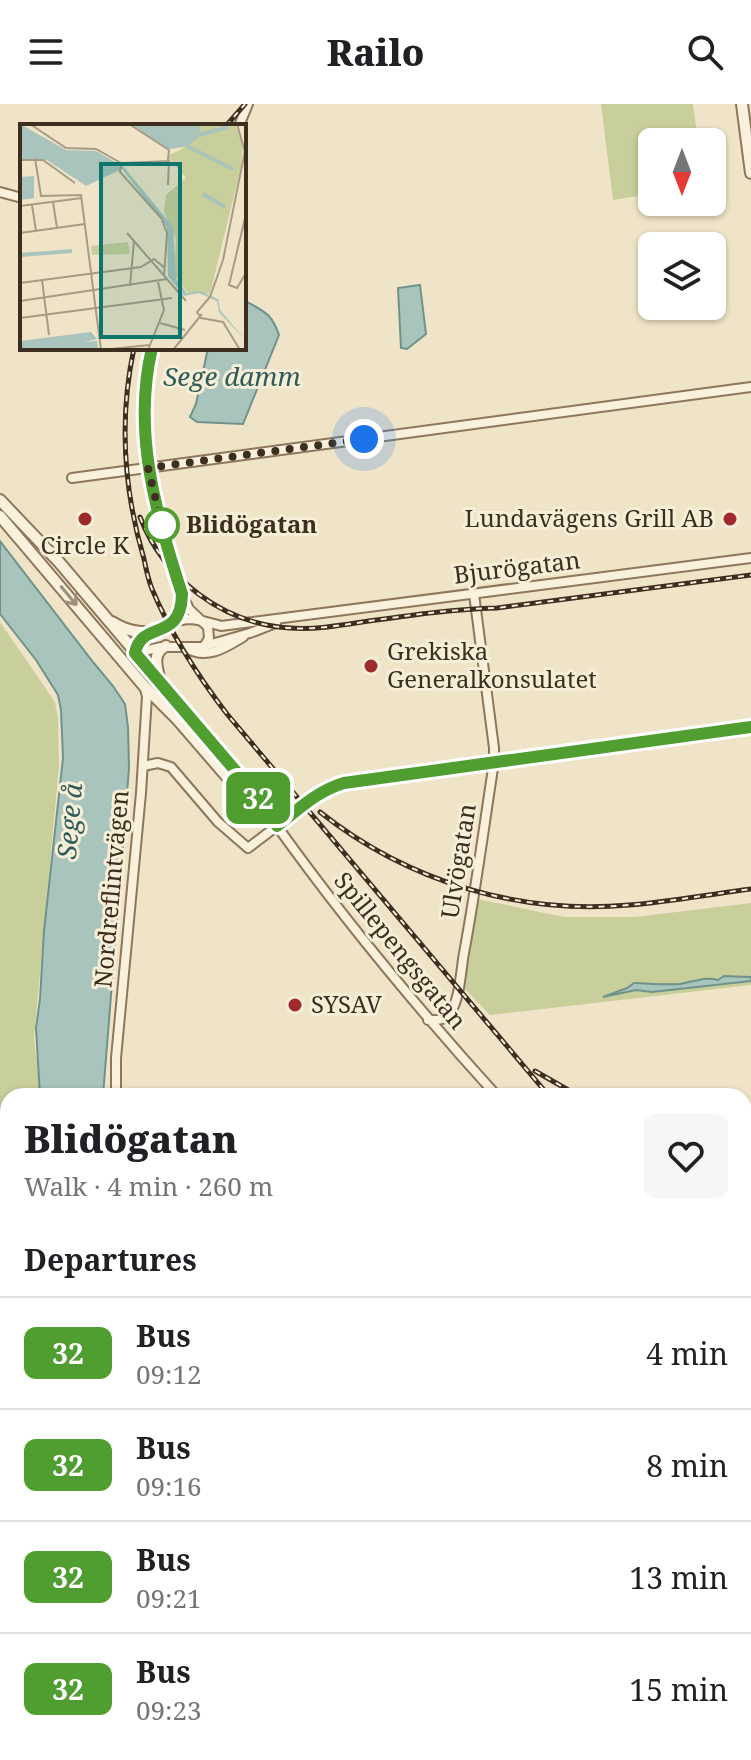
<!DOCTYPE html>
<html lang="en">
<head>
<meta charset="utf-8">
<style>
	:root { --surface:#fff; --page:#f6f6f6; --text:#202124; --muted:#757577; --line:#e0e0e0 }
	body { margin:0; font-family:"Noto Serif",serif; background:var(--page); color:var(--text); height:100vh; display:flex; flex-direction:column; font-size:30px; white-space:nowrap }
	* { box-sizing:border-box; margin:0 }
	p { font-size:26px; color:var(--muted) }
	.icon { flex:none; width:44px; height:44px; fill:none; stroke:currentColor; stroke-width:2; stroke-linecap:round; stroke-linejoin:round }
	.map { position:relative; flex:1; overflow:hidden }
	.panel { position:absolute; left:0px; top:984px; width:752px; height:672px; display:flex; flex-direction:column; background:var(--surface); border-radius:24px 24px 0 0; box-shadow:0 2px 6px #0004 }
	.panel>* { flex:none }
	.badge { padding:0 16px; border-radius:12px; font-size:28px; line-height:52px }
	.needle { width:52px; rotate:180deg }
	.tools { position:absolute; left:638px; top:24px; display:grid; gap:16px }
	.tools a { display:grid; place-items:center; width:88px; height:88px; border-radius:12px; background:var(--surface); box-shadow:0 2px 6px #0004; font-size:40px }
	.you { position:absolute; width:40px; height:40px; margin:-20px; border:6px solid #fff; border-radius:50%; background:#1a73e8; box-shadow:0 0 0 12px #1a73e833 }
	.map>.badge { position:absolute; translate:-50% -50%; box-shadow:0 0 0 4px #fff }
	h2 { padding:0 24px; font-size:30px; line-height:72px }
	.round { display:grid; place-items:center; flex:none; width:84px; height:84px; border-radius:12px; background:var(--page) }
	.head { display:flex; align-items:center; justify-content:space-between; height:136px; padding:0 24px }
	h1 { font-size:38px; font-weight:800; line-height:60px }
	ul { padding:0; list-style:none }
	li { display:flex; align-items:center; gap:24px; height:112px; padding:0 24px; border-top:2px solid var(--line) }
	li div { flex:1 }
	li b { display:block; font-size:30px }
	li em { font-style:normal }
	li .badge { min-width:88px; font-weight:700; text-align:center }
	header { display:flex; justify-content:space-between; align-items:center; height:104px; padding:0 24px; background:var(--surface); font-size:36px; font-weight:800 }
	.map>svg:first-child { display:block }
	.green { fill:#c9cf9b }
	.water { fill:#a9c4bc; stroke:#6f938a; stroke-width:2 }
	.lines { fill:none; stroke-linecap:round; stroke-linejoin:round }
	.minor-casing { stroke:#8d765c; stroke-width:12 }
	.tertiary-casing { stroke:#8d765c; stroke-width:14 }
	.minor { stroke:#faf1dc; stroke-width:8 }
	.tertiary { stroke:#faf1dc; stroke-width:10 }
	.rail-casing { stroke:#3d2e20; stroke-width:5 }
	.rail { stroke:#f7eed8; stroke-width:2; stroke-dasharray:6; stroke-linecap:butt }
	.oneway { stroke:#9c907e }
	.line-casing { stroke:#fff; stroke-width:18 }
	.line { stroke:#509e2f; stroke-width:12 }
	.walk { stroke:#3d2e20; stroke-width:8; stroke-dasharray:0 14.4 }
	.poi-dot { fill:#9e2a2b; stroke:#f7eed8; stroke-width:3 }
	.stop-dot { fill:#fff; stroke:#509e2f; stroke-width:4 }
	.labels { text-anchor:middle; stroke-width:6; stroke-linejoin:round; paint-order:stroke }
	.poi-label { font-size:24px; fill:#3d2e20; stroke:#f7eed8; text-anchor:start }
	.stop-label { font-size:24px; font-weight:bold; fill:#3d2e20; stroke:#f7eed8; text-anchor:start }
	.street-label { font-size:24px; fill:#3d2e20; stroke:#f7eed8 }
	.water-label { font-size:26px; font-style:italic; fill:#2f5d5a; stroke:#f7eed8 }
	.inset-river { fill:none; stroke:#a9c4bc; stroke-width:4 }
	.inset-road { fill:none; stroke:#a89b85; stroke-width:2 }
	.view { fill:#0f766e; fill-opacity:0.15; stroke:#0f766e; stroke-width:4 }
	.inset-edge { fill:none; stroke:#3d2e20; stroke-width:4 }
</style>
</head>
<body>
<header><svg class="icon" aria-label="menu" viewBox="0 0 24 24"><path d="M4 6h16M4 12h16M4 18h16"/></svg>Railo<svg class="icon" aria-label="search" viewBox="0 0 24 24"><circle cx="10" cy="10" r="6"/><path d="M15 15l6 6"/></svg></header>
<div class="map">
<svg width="751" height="1656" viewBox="0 0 751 1656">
	<rect width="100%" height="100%" fill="#f0e4c8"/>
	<g class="green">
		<polygon points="601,0 693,0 698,38 652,38 652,90 613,96"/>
		<polygon points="0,518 55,598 58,615 59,662 34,934 41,992 8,992 8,1436 0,1441"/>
		<polygon points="477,795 564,813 635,813 751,799 751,881 490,911 464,884 466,858"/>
		<polygon points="0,1574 8,1581 8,1648 49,1648 49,1656 0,1656"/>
	</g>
	<g class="water">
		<polygon points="420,181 426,230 407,245 401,244 398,184"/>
		<path d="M244,196C264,208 271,208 279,231L243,320L197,318L190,313L196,300L208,244H244Z"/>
		<polygon points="0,437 93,558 113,582 125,600 128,623 129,664 103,992 40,992 36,924 40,895 44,827 63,654 61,606 58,591 36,556 0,510"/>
		<path d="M724,872L751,873V877L652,888L636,886L603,893L627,884L634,879C650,880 665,881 680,880C693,878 705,872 718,876Z"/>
		<polygon points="751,1499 751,1656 598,1656 580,1648 744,1648 744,1503"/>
	</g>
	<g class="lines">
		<g class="minor-casing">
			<g id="minor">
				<polyline points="239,22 248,0"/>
				<polyline points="0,88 22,94"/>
				<path d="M152,244C132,330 155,409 182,490L189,505L208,523L209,534L205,541"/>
				<polyline points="72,374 751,283"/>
				<path d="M186,544C207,556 225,544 243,533"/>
				<path d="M135,549C138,530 169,517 188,515C199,515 210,519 221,522L751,454"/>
				<polyline points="131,552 135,549 161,543 201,543 250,529 276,519"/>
				<path d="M143,662L158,659L171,663L218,718L248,744L277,722C345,817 419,906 497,992"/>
				<path d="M428,916C437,916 444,917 450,909C460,896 461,865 464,849C476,785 484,722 494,658V644L474,490"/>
				<polyline points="116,992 116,954 141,689 147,592 144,582"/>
				<polyline points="90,1648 92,1656"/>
				<polyline points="509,1648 521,1656"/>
				<polyline points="262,1656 295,1648"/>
				<polyline points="561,1656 562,1648"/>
			</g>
		</g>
		<g class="tertiary-casing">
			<g id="tertiary">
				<polyline points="742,0 751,69"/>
				<polyline points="0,396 59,458 268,705 277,722"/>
				<polyline points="0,412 144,582 177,615 260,711 276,721"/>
				<path d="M112,518C125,526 136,529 152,528"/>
				<path d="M160,577C157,564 151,549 166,542"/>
				<path d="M277,722C299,705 317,687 344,679L751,622"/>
			</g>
		</g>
		<use href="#minor" class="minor"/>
		<use href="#tertiary" class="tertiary"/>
		<g class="rail-casing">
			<g id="rail">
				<polyline points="226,22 245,0"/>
				<path d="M134,244C119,314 124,387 144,455C146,465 148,475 152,485C171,530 197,571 227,610L549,992"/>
				<path d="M140,413C164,475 223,520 290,524C316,526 343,521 369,517C412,511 454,505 497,504L751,471"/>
				<path d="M320,708C407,777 518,811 629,801C670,798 711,790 751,785"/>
				<polyline points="535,967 570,987 586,992"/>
				<polyline points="744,1224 751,1232"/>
			</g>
		</g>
		<use href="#rail" class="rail"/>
	</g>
	<defs><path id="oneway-shaft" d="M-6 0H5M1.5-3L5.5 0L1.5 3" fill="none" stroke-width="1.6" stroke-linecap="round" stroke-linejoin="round" transform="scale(2)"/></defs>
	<use class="oneway" href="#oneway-shaft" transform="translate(69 492) rotate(50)"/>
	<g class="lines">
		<g class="line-casing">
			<path id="line" d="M152,244C132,329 156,409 182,490C181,539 142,515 135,549L268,705L277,722C299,705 317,687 344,679L751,623"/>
		</g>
		<use href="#line" class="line"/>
		<polyline class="walk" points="162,421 148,364 364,335"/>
	</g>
	<g class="poi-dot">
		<circle cx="85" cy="415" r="8"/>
		<circle cx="730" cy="415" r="8"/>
		<circle cx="371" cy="562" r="8"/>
		<circle cx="295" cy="901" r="8"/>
	</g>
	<circle class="stop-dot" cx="162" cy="421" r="16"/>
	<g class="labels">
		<g class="poi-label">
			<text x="714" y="423" text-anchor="end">Lundavägens Grill AB</text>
			<text x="85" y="450" text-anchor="middle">Circle K</text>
			<text x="387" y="556">Grekiska<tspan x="387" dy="28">Generalkonsulatet</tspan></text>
			<text x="311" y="909">SYSAV</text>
		</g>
		<g class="stop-label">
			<text x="186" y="429">Blidögatan</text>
		</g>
		<g class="street-label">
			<text transform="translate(517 464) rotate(-7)" y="8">Bjurögatan</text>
			<text transform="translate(459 757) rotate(-81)" y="8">Ulvögatan</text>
			<text transform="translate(112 785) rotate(-85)" y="8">Nordreflintvägen</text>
			<text transform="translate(400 847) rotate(51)" y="8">Spillepengsgatan</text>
		</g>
		<g class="water-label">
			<text x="232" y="282">Sege damm</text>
			<text transform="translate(70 717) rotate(-85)" y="9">Sege å</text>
		</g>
	</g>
	<g transform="translate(20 20)">
		<rect width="226" height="226" fill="#f0e4c8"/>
		<path d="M112,0H215L223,20L221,43L190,170L168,169L154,151L156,115L144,88L146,71L166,54L147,32L166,23L150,25ZM108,118L110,130L72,131L71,122Z" fill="#c9cf9b"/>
		<path d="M0,0L46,26L76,27L104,43L153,103L156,155L167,169L179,167L198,175L200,186L226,217L199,188L197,177L179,169L164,172L148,152L147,103L102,45L66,62L27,36L0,35ZM111,0H179L180,12L167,22L148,25ZM14,52V74L0,76V53ZM71,208L77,215L64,218L77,217L78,224L0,226V217Z" fill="#a9c4bc"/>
		<path class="inset-river" d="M180,11L208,3M167,22L213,45M183,70L205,83M0,131L52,127"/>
		<path class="inset-road" d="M10,0L46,24L76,25L101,39M109,0L149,26L148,36M217,0L225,28M15,34L21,72L61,71L81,226L130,221M0,36H23L55,59M33,78L37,104M12,81L16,107M0,82L62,74M226,90L209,161L217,164L226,149M142,95L100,48L101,39L149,37L148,61M142,96L147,109L144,152M0,109L65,100M107,109L166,177M22,156L29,211M0,159L121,143L134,135L145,144M110,162L114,117M0,177L147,155M0,194L152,174M140,199L165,206M128,226L144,186L138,158M153,226L182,190M220,226L203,198L181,194L177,188L190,173L203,136L226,22"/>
		<path class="view" d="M81,40H160V213H81Z"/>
		<rect width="226" height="226" class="inset-edge"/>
	</g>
</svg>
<div class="tools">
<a><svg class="needle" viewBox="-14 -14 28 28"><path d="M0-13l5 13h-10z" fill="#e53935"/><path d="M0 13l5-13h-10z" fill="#757577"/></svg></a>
<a><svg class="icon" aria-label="layers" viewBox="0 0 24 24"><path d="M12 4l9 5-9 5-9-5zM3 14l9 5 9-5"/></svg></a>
</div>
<div class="you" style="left:364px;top:335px"></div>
<b class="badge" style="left:258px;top:694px;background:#509e2f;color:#fff">32</b>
<section class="panel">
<div class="head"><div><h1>Blidögatan</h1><p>Walk · 4 min · 260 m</p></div><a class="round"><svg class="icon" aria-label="heart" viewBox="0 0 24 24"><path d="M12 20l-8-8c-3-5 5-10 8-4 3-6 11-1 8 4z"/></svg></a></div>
<h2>Departures</h2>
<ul>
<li><span class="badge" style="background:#509e2f;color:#fff">32</span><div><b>Bus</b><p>09:12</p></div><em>4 min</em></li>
<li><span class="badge" style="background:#509e2f;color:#fff">32</span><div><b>Bus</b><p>09:16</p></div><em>8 min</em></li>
<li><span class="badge" style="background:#509e2f;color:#fff">32</span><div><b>Bus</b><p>09:21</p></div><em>13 min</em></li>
<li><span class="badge" style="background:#509e2f;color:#fff">32</span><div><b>Bus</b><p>09:23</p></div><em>15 min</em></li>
</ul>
</section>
</div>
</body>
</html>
